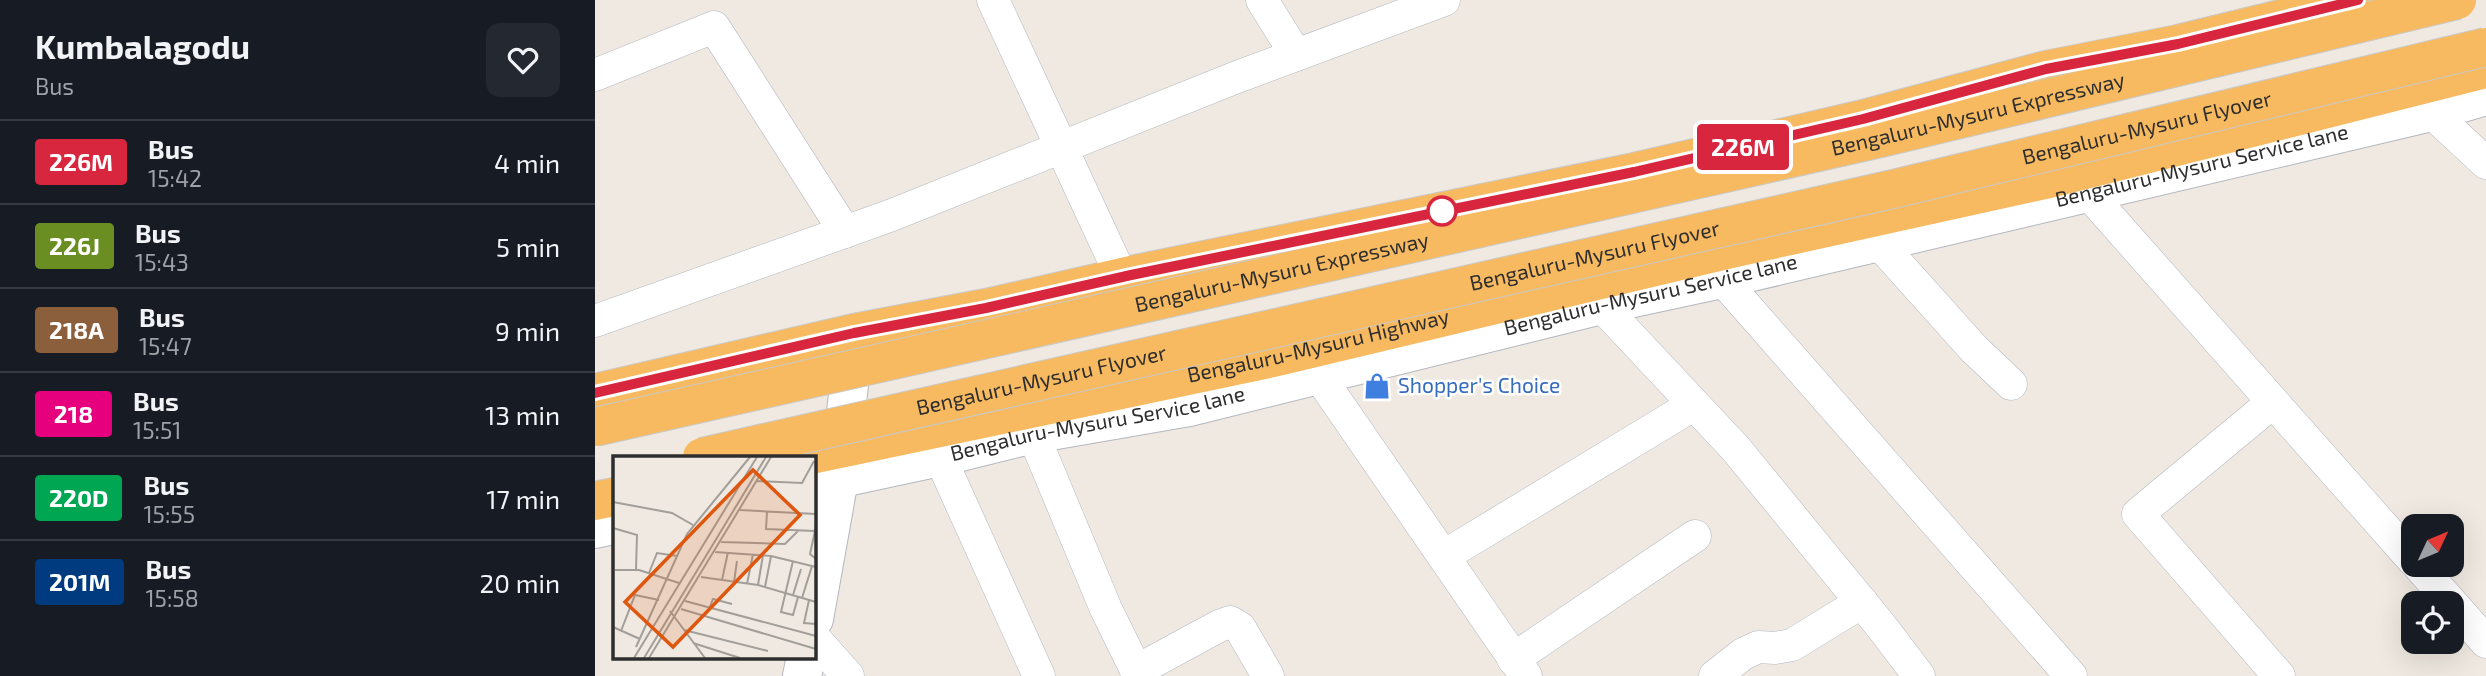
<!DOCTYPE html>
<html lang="en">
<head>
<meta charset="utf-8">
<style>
	:root { --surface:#171b24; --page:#242831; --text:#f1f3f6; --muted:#9ea1a6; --line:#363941 }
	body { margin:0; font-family:"Exo 2",sans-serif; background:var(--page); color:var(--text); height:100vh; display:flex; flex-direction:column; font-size:26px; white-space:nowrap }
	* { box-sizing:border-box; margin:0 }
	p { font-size:23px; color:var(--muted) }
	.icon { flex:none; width:38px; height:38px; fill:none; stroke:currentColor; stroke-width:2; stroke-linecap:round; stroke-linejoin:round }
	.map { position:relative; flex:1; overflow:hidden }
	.sheet { display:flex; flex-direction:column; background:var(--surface); width:595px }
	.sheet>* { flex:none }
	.badge { padding:0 14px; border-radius:5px; font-size:24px; line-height:46px }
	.needle { width:46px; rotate:46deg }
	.buttons { position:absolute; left:1806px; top:514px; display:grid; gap:14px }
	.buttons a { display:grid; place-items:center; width:63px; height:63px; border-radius:14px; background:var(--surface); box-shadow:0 7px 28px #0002; font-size:35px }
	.map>.badge { position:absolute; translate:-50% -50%; box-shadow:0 0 0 4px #fff }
	.round { display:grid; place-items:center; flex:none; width:74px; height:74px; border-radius:14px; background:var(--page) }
	.head { display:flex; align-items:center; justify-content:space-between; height:119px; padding:0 35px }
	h1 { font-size:33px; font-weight:700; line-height:52px }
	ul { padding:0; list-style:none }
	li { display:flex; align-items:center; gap:21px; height:84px; padding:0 35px; border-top:2px solid var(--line) }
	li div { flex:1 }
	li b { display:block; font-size:26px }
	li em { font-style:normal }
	li .badge { min-width:77px; font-weight:700; text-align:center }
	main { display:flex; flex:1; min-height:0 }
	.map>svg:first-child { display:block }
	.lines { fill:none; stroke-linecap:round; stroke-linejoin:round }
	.minor-casing { stroke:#b4b7c1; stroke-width:33 }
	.tertiary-casing { stroke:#b4b7c1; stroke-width:40 }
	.secondary-casing { stroke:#b4b7c1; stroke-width:40 }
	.trunk-casing { stroke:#c9c9c9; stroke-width:40 }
	.minor { stroke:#fff; stroke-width:32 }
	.tertiary { stroke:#fff; stroke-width:38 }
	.secondary { stroke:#fff; stroke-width:38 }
	.trunk { stroke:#f8ba60; stroke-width:38 }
	.trunk-bridge-casing { stroke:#c9c9c9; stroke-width:40; stroke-linecap:butt }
	.trunk-bridge { stroke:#f8ba60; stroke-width:38 }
	.line-casing { stroke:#fff; stroke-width:16 }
	.line { stroke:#d7263d; stroke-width:10 }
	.stop-dot { fill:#fff; stroke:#d7263d; stroke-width:3.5 }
	.labels { text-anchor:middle; stroke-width:5; stroke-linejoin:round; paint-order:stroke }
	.street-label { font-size:21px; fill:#2e2e2e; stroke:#fff }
	.shop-label { font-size:21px; fill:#366cbe; stroke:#fff; text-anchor:start }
	.inset-road { fill:none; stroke:#a29e99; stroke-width:2 }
	.view { fill:#df570e; fill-opacity:0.15; stroke:#df570e; stroke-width:3.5 }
	.inset-edge { fill:none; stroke:#2e2e2e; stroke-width:3.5 }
</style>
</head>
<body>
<main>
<section class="sheet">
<div class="head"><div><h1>Kumbalagodu</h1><p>Bus</p></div><a class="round"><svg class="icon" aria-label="heart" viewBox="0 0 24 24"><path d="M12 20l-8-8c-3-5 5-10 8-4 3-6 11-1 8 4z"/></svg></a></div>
<ul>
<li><span class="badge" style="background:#d7263d;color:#fff">226M</span><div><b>Bus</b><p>15:42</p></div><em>4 min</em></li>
<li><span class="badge" style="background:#6b8e23;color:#fff">226J</span><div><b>Bus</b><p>15:43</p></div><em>5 min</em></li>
<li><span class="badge" style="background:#8b5e3c;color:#fff">218A</span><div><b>Bus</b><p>15:47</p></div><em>9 min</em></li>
<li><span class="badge" style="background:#e6007e;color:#fff">218</span><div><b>Bus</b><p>15:51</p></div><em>13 min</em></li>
<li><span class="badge" style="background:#00a651;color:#fff">220D</span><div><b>Bus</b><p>15:55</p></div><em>17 min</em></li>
<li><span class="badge" style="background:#003b80;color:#fff">201M</span><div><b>Bus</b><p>15:58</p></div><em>20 min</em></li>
</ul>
</section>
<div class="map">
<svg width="1891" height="676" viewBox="0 0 1891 676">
	<rect width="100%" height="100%" fill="#efe9e1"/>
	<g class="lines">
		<g class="minor-casing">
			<g id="minor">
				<polyline points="398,0 520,263"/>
				<polyline points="667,0 701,55"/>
				<polyline points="0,75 119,27 250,232"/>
				<polyline points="1836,112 1891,163"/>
				<polyline points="1493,193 1818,560"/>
				<polyline points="1283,242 1379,349 1416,384"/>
				<polyline points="1127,279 1476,676"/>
				<polyline points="1006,305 1141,449 1286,626 1324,676"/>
				<polyline points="0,321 297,215 642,77 849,0"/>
				<polyline points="724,376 931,676"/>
				<polyline points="1678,402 1543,514 1684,676"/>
				<polyline points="438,434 511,609 544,676"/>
				<polyline points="345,457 444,676"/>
				<polyline points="849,556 1098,405"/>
				<polyline points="1823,565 1891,642"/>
				<polyline points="219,638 253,676"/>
				<polyline points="918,659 1100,536"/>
				<polyline points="541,671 624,626 635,622 645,628 673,676"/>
				<polyline points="1120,676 1148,654 1163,647 1180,648 1197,645 1267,602"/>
			</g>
		</g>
		<g class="tertiary-casing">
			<g id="tertiary">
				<path id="s1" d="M219,484L345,457L438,434L594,407L1006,305L1127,279L1836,112L1891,96"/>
				<polyline points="0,529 19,525"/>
			</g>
		</g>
		<g class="secondary-casing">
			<g id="secondary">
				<polyline points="219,619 244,479 259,337"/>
				<polyline points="207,676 211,657"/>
			</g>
		</g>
		<g class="trunk-casing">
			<g id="trunk">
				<polyline points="0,393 259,333 391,308 536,275 1039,172 1268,119 1451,70 1583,44 1763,0"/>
				<path id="s2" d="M207,457L678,358L1136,249L1450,180L1891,69"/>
				<polyline points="0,501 19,497"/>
			</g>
		</g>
		<use href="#minor" class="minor"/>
		<use href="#tertiary" class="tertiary"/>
		<use href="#secondary" class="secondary"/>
		<use href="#trunk" class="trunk"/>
		<g class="trunk-bridge-casing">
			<g id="trunk-bridge">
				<path id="s3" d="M0,427L1286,138L1862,0"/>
				<path id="s4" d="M107,457L1298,189L1891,47"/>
			</g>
		</g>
		<use href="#trunk-bridge" class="trunk-bridge"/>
	</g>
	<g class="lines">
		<g class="line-casing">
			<polyline id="line" points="0,393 259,333 391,308 536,275 1039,172 1268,119 1451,69 1583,44 1763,0"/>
		</g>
		<use href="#line" class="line"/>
	</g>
	<defs>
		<g id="shop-bare" transform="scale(2.1)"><path d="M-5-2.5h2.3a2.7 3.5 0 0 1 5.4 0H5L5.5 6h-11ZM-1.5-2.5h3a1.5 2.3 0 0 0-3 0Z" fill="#3f7fe0" stroke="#fff" stroke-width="2.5" paint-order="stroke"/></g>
	</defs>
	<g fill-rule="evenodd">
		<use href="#shop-bare" x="782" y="386"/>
	</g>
	<circle class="stop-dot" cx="847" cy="211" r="14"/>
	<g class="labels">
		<g class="street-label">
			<text dy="7" stroke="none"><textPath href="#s3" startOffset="1418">Bengaluru-Mysuru Expressway</textPath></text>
			<text dy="7" stroke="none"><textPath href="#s4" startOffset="1482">Bengaluru-Mysuru Flyover</textPath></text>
			<text dy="7" stroke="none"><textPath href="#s1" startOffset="1424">Bengaluru-Mysuru Service lane</textPath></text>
			<text dy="7" stroke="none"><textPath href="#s4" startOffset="915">Bengaluru-Mysuru Flyover</textPath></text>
			<text dy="7" stroke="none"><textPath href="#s3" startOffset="704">Bengaluru-Mysuru Expressway</textPath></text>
			<text dy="7" stroke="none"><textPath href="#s1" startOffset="858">Bengaluru-Mysuru Service lane</textPath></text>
			<text dy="7" stroke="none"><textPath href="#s2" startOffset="528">Bengaluru-Mysuru Highway</textPath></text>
			<text dy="7" stroke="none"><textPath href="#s4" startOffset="348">Bengaluru-Mysuru Flyover</textPath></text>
			<text dy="7" stroke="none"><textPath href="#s1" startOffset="290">Bengaluru-Mysuru Service lane</textPath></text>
		</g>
		<g class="shop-label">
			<text x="803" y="393">Shopper's Choice</text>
		</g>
	</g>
	<g transform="translate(18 456)">
		<rect width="203" height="203" fill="#efe9e1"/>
		<path class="inset-road" d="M144,25L189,27L201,5M0,46L59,57L80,69M127,54L203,58M154,56L153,73L202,75M203,70L197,98L203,103M0,72L24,79L23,113M108,86L172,88L186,74M102,96L158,100L203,111M180,105L168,156L180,159L185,141M2,114H26L66,127M36,117L44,97L64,100M88,121L145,129L203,146M109,124L115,96M121,126L124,105M134,128L140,98M145,129L150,99M152,131L158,100M180,139L188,113M189,142L199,110M196,144L191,167L203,168M72,145L203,180M68,153L203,193M96,153L100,143L119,148M57,155L92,202M0,171L27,183M71,174L155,195M8,175L22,139L46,144M80,187L127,202M23,191L74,78L137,1M21,202L144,1M31,202L153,1M36,202L158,1"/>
		<path class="view" d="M140,14L187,59L60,191L12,146Z"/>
		<rect width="203" height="203" class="inset-edge"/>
	</g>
</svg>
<div class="buttons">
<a><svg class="needle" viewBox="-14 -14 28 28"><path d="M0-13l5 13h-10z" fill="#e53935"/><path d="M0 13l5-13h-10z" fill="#9ea1a6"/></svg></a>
<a><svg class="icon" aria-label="locate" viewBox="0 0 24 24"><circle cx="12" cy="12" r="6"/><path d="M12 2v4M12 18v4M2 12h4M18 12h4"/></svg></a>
</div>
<b class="badge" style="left:1148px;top:147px;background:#d7263d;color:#fff">226M</b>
</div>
</main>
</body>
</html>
